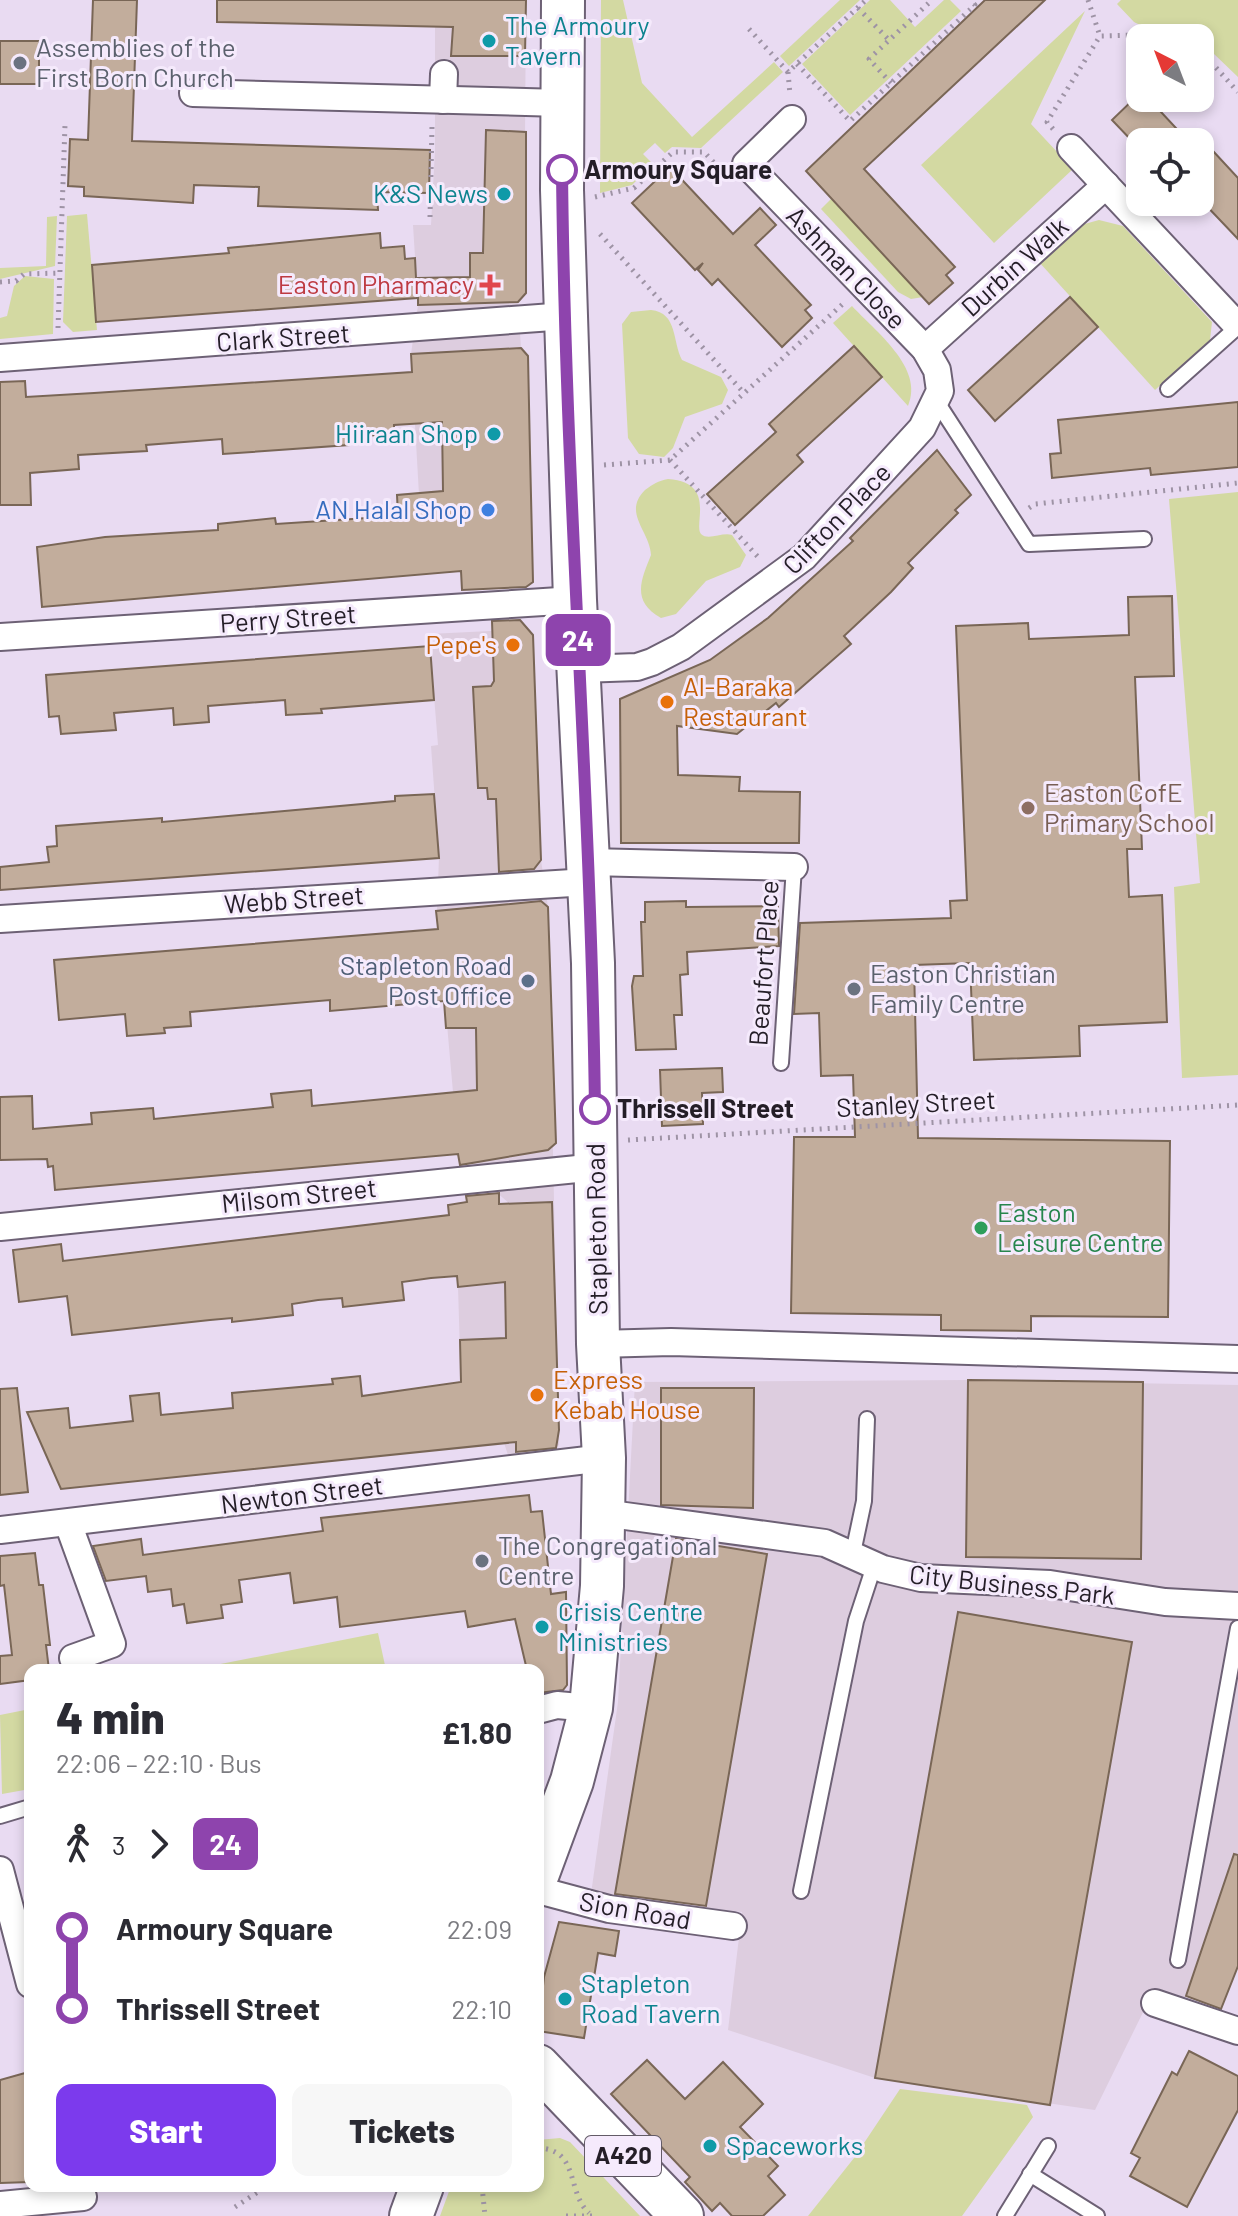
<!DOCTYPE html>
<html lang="en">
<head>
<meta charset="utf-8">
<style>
	:root { --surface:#fff; --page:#f7f7f7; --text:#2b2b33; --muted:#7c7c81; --accent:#7c3aed }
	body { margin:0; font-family:Barlow,sans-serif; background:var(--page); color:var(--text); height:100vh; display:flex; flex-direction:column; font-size:30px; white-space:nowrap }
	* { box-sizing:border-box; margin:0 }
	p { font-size:26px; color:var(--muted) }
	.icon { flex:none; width:44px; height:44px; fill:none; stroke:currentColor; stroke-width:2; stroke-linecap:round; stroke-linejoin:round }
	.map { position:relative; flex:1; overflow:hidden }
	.panel { position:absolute; left:24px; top:1664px; width:520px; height:528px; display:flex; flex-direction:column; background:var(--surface); border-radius:16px; box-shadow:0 4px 12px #0003 }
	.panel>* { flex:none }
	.badge { padding:0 16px; border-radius:12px; font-size:28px; line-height:52px }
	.needle { width:52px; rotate:318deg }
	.tools { position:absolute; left:1126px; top:24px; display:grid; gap:16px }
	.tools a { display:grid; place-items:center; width:88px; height:88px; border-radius:16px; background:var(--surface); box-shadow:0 4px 12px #0003; font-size:40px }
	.map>.badge { position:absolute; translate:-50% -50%; box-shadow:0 0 0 4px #fff }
	.legs { display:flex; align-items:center; gap:12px; height:88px; padding:0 32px; font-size:26px }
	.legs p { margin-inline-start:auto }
	.summary { display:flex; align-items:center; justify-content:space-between; height:136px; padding:0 32px }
	h1 { font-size:44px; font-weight:800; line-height:60px }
	.cta { display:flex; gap:16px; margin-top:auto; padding:16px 32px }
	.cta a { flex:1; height:92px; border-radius:16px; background:var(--accent); color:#fff; font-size:32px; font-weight:800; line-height:92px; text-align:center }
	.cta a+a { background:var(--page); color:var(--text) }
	ul { padding:0 32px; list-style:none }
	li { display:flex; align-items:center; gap:28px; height:80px; font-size:30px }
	li i { display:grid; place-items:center; width:12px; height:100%; margin:0 10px; background:currentColor }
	li i::after { content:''; width:20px; height:20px; margin:-10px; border:6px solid; border-radius:50%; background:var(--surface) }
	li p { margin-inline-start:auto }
	li:first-child i { background:linear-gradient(#0000 50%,currentColor 0) }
	li:last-child i { background:linear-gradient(currentColor 50%,#0000 0) }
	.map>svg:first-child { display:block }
	.commercial { fill:#ddcddf }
	.green { fill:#d3d9a2 }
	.building { fill:#c2ad9c; stroke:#796656; stroke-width:2 }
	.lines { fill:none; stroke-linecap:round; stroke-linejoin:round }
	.service-casing { stroke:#6d6175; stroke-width:18 }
	.minor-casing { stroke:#6d6175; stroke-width:30 }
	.primary-casing { stroke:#6d6175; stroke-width:46 }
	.path { stroke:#9e93a5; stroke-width:5; stroke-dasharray:2 6; stroke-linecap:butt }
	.service { stroke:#fff; stroke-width:14 }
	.minor { stroke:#fff; stroke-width:26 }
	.primary { stroke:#fff; stroke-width:42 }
	.line-1-casing { stroke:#fff; stroke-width:18 }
	.line-1 { stroke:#8e44ad; stroke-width:12 }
	.culture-dot { fill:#0f9aa8; stroke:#f5eafc; stroke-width:3 }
	.worship-dot { fill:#6b7280; stroke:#f5eafc; stroke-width:3 }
	.stop-1-dot { fill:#fff; stroke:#8e44ad; stroke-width:4 }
	.health-dot { fill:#e0444e; stroke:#f5eafc; stroke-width:3 }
	.shop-dot { fill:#3f7fe0; stroke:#f5eafc; stroke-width:3 }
	.food-dot { fill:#e8710a; stroke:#f5eafc; stroke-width:3 }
	.education-dot { fill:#8d6e63; stroke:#f5eafc; stroke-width:3 }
	.service-dot { fill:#5c6f8a; stroke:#f5eafc; stroke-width:3 }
	.leisure-dot { fill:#2e9e5b; stroke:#f5eafc; stroke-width:3 }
	.labels { text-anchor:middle; stroke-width:6; stroke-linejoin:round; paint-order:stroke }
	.shield { fill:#f5eafc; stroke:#635b67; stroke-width:2 }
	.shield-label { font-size:24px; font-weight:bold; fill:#241e27 }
	.culture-label { font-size:26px; fill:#0d838f; stroke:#f5eafc; text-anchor:start }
	.worship-label { font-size:26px; fill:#5b616d; stroke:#f5eafc; text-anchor:start }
	.stop-label { font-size:26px; font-weight:bold; fill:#241e27; stroke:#f5eafc; text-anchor:start }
	.street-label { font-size:26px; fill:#241e27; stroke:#f5eafc }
	.health-label { font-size:26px; fill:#be3a42; stroke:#f5eafc; text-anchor:end }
	.shop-label { font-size:26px; fill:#366cbe; stroke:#f5eafc; text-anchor:end }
	.food-label { font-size:26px; fill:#c56008; stroke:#f5eafc; text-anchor:start }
	.education-label { font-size:26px; fill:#785e54; stroke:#f5eafc; text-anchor:start }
	.service-label { font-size:26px; fill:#4e5e75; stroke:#f5eafc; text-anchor:end }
	.leisure-label { font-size:26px; fill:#27864d; stroke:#f5eafc; text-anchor:start }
</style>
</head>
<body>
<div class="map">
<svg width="1238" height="2216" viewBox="0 0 1238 2216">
	<rect width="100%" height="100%" fill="#e9dbf2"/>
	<g class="commercial">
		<polygon points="435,0 526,0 525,137 518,302 521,348 528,356 530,493 421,530 411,354 418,305 413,225 431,225 435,150"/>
		<polygon points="528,629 533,635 541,860 548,907 559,1445 552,1451 508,1455 504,1443 461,1385 458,1287 512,1281 510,1204 459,1160 437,911 439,857 431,746 438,745 429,634"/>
		<polygon points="968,1380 1238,1385 1238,1896 1221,1891 1182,2006 1151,1996 1095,2110 875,2078 728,2030 742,1912 591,1894 618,1702 635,1382"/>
	</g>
	<g class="green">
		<polygon points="601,0 623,0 642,83 692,137 774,62 783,72 701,148 672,147 665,153 655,143 643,154 653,164 632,185 600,193"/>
		<polygon points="840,0 860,0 789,66 780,56"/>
		<polygon points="870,0 890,0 915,27 944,0 950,0 961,11 850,115 802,64"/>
		<polygon points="1121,0 1238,0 1238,77 1189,30 1148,29 1134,22 1117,4"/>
		<polygon points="1085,11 1031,124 1073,169 994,243 921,165"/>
		<polygon points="831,199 923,297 911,299 898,292 821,209"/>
		<polygon points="87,214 97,330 73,332 63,322 67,216"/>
		<polygon points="57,216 55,266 0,279 0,268 46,266 47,217"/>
		<polygon points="1099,220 1123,226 1212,322 1210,340 1155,390 1039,262 1081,225"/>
		<polygon points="25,276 54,279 53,334 0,339 0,318 7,316 14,286"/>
		<path d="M852,306C875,331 925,368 908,406L833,323Z"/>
		<path d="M651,310C678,313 672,341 682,360L721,377L728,390L722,404L685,417L673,448L664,457L639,454L628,438L622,324L631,312Z"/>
		<path d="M668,479C717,482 693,525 701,534C708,541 722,532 732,535L746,555L740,567L706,581L676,614L661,618C631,601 641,580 651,555C650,531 622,513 645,490C653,484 658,481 668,479Z"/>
		<polygon points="1238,492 1238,1075 1182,1078 1174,887 1200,883 1169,499"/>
		<polygon points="378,1633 386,1670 190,1670"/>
		<polygon points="30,1709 30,1789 2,1794 0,1715"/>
		<polygon points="900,2089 1027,2105 1033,2117 962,2216 808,2216 854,2158"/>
		<polygon points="560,2138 570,2142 640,2216 440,2216 451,2186 538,2186 538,2140"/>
	</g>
	<g class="building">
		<polygon points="93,0 137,0 132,141 430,150 429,193 377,192 378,210 258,206 259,187 194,185 193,203 84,196 84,187 68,186 70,139 88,140"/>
		<polygon points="217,0 526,0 525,56 451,56 453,27 217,22"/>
		<polygon points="985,0 1045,0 864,169 955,267 946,275 953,283 929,304 806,171"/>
		<rect x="0" y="41" width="39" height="43"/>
		<polygon points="1140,93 1140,98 1148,98 1189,142 1133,142 1112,120"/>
		<polygon points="486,130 526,132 526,293 518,302 418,305 418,278 470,277 470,253 483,253"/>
		<polygon points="1213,151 1238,178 1238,239 1200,199 1200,163"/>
		<polygon points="670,167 733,234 760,208 776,225 755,245 811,305 805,310 812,318 782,347 718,279 712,285 698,270 703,263 695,270 632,203"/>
		<polygon points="380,233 381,248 404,246 405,259 415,258 417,298 96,322 92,265 229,253 228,248"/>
		<polygon points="1070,297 1098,327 995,421 968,390"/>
		<polygon points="854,346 882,377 797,455 803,462 735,525 707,494 776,432 769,424"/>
		<polygon points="521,348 528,356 530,453 533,582 526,587 462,590 461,571 42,607 37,547 105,537 218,530 218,524 275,518 276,524 398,516 397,495 443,491 442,422 394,425 394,434 348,437 349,445 223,454 222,439 146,445 147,451 78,455 79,469 30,473 31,505 0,505 0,382 25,381 26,397 94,393 412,372 411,354"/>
		<polygon points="1238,402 1238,467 1151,475 1150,468 1052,478 1050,454 1061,453 1058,420"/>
		<polygon points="937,450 971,495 955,510 958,513 908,563 913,568 891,592 844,636 851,644 779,707 776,703 737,734 677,726 678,775 740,777 739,791 800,792 799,843 621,843 620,699 710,660 768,618 853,541 850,538"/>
		<polygon points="1172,596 1174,676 1135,677 1142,849 1127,849 1129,897 1162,895 1167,1022 1079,1026 1080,1056 974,1060 970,963 914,965 918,1138 1170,1141 1168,1317 1031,1316 1031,1331 941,1330 941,1315 791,1313 794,1137 855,1137 853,1075 821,1076 819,1013 794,1014 800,923 951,918 950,901 967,900 956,626 1028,623 1029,639 1129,635 1128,597"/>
		<polygon points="520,620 533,635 541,860 534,869 499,872 496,799 488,799 487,788 478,788 473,687 491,686 494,681 492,621"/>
		<polygon points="430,646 434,700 321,709 322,713 286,715 285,700 208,706 209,722 174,725 173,708 114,713 116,730 61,734 59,716 49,717 46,675"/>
		<polygon points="434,794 439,858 0,890 0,867 49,862 47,847 57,846 56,826 162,818 162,822 395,801 395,796"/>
		<polygon points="541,901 548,907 556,1143 548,1150 460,1165 458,1154 55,1190 53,1166 48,1167 47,1159 0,1160 0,1097 32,1096 33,1129 92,1124 91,1113 153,1108 154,1119 273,1107 271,1094 311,1090 312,1106 477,1090 476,1028 446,1028 444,1001 330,1011 330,1000 190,1012 191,1026 164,1028 165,1033 127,1036 125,1014 59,1020 54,960 438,929 436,911"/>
		<polygon points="686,901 686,907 778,906 779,946 687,952 688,974 680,975 682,1015 674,1015 676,1049 636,1050 632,986 634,976 643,976 641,922 645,922 645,902"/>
		<polygon points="722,1068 723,1092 702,1093 703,1124 662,1126 660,1070"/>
		<polygon points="499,1193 499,1204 552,1202 559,1430 556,1448 516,1452 516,1442 61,1489 27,1412 68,1408 70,1428 133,1421 130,1396 159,1393 161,1415 233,1408 232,1393 333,1384 332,1379 360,1376 362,1396 461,1382 460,1340 506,1338 505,1282 458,1287 457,1276 431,1278 402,1282 404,1300 343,1307 342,1298 318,1300 292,1304 293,1315 232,1322 232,1318 210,1320 72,1335 67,1296 19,1302 13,1250 61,1244 63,1261 449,1215 448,1205 467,1202 466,1196"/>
		<polygon points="968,1380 1143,1382 1141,1559 966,1557"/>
		<polygon points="17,1388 28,1492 0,1495 0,1389"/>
		<polygon points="661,1388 754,1388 753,1508 661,1505"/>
		<polygon points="529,1495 531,1512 542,1511 551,1594 566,1592 567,1685 563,1690 538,1693 538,1670 527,1670 515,1619 468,1627 465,1611 340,1627 337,1597 294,1603 290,1573 239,1580 242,1602 221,1605 223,1618 187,1623 184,1604 173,1606 171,1589 148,1592 146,1576 106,1581 93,1546 141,1539 143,1555 323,1531 321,1518"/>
		<polygon points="676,1539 767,1554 706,1906 615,1894"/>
		<polygon points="35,1553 39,1585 43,1585 50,1645 46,1645 49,1670 30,1670 30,1680 0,1684 0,1656 12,1655 4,1585 0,1586 0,1556"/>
		<polygon points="958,1612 1132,1642 1050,2105 875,2078"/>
		<polygon points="1234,1854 1238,1855 1238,1966 1221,2009 1186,1996"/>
		<polygon points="559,1922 619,1931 615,1956 598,1953 584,2038 538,2031 544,1977"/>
		<polygon points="1189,2051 1238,2076 1238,2110 1187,2207 1130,2176 1140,2158 1131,2153 1172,2072 1177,2075"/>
		<polygon points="647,2060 685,2099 723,2062 763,2104 740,2127 778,2166 768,2176 785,2195 763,2216 732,2216 720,2203 712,2211 685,2182 690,2177 611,2094"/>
		<polygon points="25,2073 30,2090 30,2182 0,2183 0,2080"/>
	</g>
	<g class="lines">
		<g class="service-casing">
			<g id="service">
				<polyline points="1168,389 1233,331 1234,322"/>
				<polyline points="937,402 1029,544 1144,539"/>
				<polyline points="781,1063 794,867"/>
				<polyline points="853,1553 864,1501 867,1419"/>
				<polyline points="0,1816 30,1807"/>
				<polyline points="801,1891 856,1621 874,1566"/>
				<polyline points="1178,1960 1238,1628"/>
				<polyline points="1030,2174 1097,2216"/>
				<polyline points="1005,2216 1048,2146"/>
			</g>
		</g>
		<g class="minor-casing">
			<g id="minor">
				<polyline points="193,93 561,103"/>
				<polyline points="443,100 444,74"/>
				<polyline points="1071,148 1234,322"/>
				<polyline points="925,349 1106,185"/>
				<polyline points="0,358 566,316"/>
				<polyline points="0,637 575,600"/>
				<polyline points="581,669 637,667 652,662 681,647 804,557 922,428 940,391 937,370 925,349 746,164 792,119"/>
				<polyline points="589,862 794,867"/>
				<polyline points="0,919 588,882"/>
				<polyline points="0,1227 597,1167"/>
				<polyline points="598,1344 671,1342 1238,1359"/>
				<polyline points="603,1513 825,1543 883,1569 921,1578 1050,1584 1165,1602 1238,1606"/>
				<polyline points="68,1523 112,1644 73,1658"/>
				<polyline points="0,1530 604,1458"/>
				<polyline points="538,1710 557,1705 591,1708"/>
				<polyline points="0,1870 30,1984"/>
				<polyline points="538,1890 609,1909 733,1926"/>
				<polyline points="1155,2003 1238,2031"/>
				<polyline points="0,2205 83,2197"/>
			</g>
		</g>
		<g class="primary-casing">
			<g id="primary">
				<polyline points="538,1873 572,1781 591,1708 602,1586 604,1458 598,1344 593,963 575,600 562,190 563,0"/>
				<polyline points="538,2066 682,2216"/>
				<polyline points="411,2216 422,2186"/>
			</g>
		</g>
		<g class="path">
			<polyline points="1088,0 1100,36"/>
			<polyline points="858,8 889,40"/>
			<polyline points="749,29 788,72 866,0"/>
			<polyline points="1200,50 1238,92"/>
			<polyline points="797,64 850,121 975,5 970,0"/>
			<polyline points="788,72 790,95"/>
			<polyline points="891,83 869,59 932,0"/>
			<polyline points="1053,129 1047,122 1100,36 1176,34 1188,38"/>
			<polyline points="595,197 634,188 673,152 704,152 719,168"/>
			<polyline points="430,217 432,126"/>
			<polyline points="600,234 744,393"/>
			<polyline points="0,282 16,281 24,274 60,273"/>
			<polyline points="58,328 65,125"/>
			<polyline points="670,460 758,557"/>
			<polyline points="604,465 670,460 845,302"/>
			<polyline points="1029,508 1035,504 1238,483"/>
			<polyline points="628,1140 1238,1105"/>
			<path d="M538,2148C580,2149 566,2192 589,2213"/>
			<polyline points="482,2186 485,2216"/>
			<polyline points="235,2207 267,2186"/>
			<polyline points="566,2216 598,2216"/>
		</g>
		<use href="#service" class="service"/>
		<use href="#minor" class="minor"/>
		<use href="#primary" class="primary"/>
	</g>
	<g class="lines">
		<g class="line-1-casing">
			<path id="line-1" d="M562,170C565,483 591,796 595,1109"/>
		</g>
		<use href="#line-1" class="line-1"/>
	</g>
	<g class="culture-dot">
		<circle cx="489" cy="41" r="8"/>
		<circle cx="504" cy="194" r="8"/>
		<circle cx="494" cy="434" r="8"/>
		<circle cx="542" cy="1627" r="8"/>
		<circle cx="565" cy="1999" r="8"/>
		<circle cx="710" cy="2146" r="8"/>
	</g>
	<g class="worship-dot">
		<circle cx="20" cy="63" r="8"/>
		<circle cx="854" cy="989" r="8"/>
		<circle cx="482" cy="1561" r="8"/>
	</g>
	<g class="stop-1-dot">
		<circle cx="562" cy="170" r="14"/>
		<circle cx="595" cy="1109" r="14"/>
	</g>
	<path class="health-dot" d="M486 273h8v8h8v8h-8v8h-8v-8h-8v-8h8z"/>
	<circle class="shop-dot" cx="488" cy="510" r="8"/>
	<g class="food-dot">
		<circle cx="513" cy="645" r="8"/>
		<circle cx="667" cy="702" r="8"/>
		<circle cx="537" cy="1395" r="8"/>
	</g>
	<circle class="education-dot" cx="1028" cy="808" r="8"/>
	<circle class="service-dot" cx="528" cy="981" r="8"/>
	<circle class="leisure-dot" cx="981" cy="1228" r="8"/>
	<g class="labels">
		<rect class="shield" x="585" y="2136" width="76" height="40" rx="6"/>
		<g class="shield-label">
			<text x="623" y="2164">A420</text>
		</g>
		<g class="culture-label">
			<text x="505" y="35">The Armoury<tspan x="505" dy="30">Tavern</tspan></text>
			<text x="488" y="203" text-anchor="end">K&amp;S News</text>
			<text x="478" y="443" text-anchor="end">Hiiraan Shop</text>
			<text x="558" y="1621">Crisis Centre<tspan x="558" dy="30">Ministries</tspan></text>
			<text x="581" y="1993">Stapleton<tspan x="581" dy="30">Road Tavern</tspan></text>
			<text x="726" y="2155">Spaceworks</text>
		</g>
		<g class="worship-label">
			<text x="36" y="57">Assemblies of the<tspan x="36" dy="30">First Born Church</tspan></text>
			<text x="870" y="983">Easton Christian<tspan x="870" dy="30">Family Centre</tspan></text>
			<text x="498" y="1555">The Congregational<tspan x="498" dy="30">Centre</tspan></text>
		</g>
		<g class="stop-label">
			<text x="584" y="179">Armoury Square</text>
			<text x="617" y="1118">Thrissell Street</text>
		</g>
		<g class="street-label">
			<text transform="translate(1015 267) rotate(-42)" y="9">Durbin Walk</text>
			<text transform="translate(846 268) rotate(46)" y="9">Ashman Close</text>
			<text transform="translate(283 338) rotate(-4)" y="9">Clark Street</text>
			<text transform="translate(837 519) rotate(-46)" y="9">Clifton Place</text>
			<text transform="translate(288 619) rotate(-4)" y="9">Perry Street</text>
			<text transform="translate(294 900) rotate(-4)" y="9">Webb Street</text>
			<text transform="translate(764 963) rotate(-86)" y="9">Beaufort Place</text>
			<text transform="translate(916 1104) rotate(-3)" y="9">Stanley Street</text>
			<text transform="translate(299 1196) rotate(-6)" y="9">Milsom Street</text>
			<text transform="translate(597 1229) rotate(-91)" y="9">Stapleton Road</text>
			<text transform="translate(302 1495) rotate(-7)" y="9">Newton Street</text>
			<text transform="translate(1012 1585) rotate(6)" y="9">City Business Park</text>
			<text transform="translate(635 1911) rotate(10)" y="9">Sion Road</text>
		</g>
		<g class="health-label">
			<text x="474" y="294">Easton Pharmacy</text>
		</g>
		<g class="shop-label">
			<text x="472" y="519">AN Halal Shop</text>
		</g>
		<g class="food-label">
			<text x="497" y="654" text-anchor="end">Pepe's</text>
			<text x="683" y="696">Al-Baraka<tspan x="683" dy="30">Restaurant</tspan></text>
			<text x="553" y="1389">Express<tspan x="553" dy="30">Kebab House</tspan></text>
		</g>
		<g class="education-label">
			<text x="1044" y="802">Easton CofE<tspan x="1044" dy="30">Primary School</tspan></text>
		</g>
		<g class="service-label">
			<text x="512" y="975">Stapleton Road<tspan x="512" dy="30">Post Office</tspan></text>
		</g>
		<g class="leisure-label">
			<text x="997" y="1222">Easton<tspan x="997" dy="30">Leisure Centre</tspan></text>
		</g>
	</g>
</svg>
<div class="tools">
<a><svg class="needle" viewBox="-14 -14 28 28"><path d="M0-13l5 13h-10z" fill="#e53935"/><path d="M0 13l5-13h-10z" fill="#7c7c81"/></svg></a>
<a><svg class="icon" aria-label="locate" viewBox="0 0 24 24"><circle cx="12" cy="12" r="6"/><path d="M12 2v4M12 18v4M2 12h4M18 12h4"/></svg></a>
</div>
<b class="badge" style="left:578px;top:640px;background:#8e44ad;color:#fff">24</b>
<section class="panel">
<div class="summary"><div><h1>4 min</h1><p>22:06 – 22:10 · Bus</p></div><b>£1.80</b></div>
<div class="legs"><svg class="icon" aria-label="walk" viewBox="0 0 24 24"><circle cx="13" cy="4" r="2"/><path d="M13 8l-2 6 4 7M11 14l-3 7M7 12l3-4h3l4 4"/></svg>3<svg class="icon" aria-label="forward" viewBox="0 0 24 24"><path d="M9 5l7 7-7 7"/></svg><b class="badge" style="background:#8e44ad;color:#fff">24</b></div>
<ul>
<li><i style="color:#8e44ad"></i><b>Armoury Square</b><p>22:09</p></li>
<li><i style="color:#8e44ad"></i><b>Thrissell Street</b><p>22:10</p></li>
</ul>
<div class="cta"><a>Start</a><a>Tickets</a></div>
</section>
</div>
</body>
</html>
